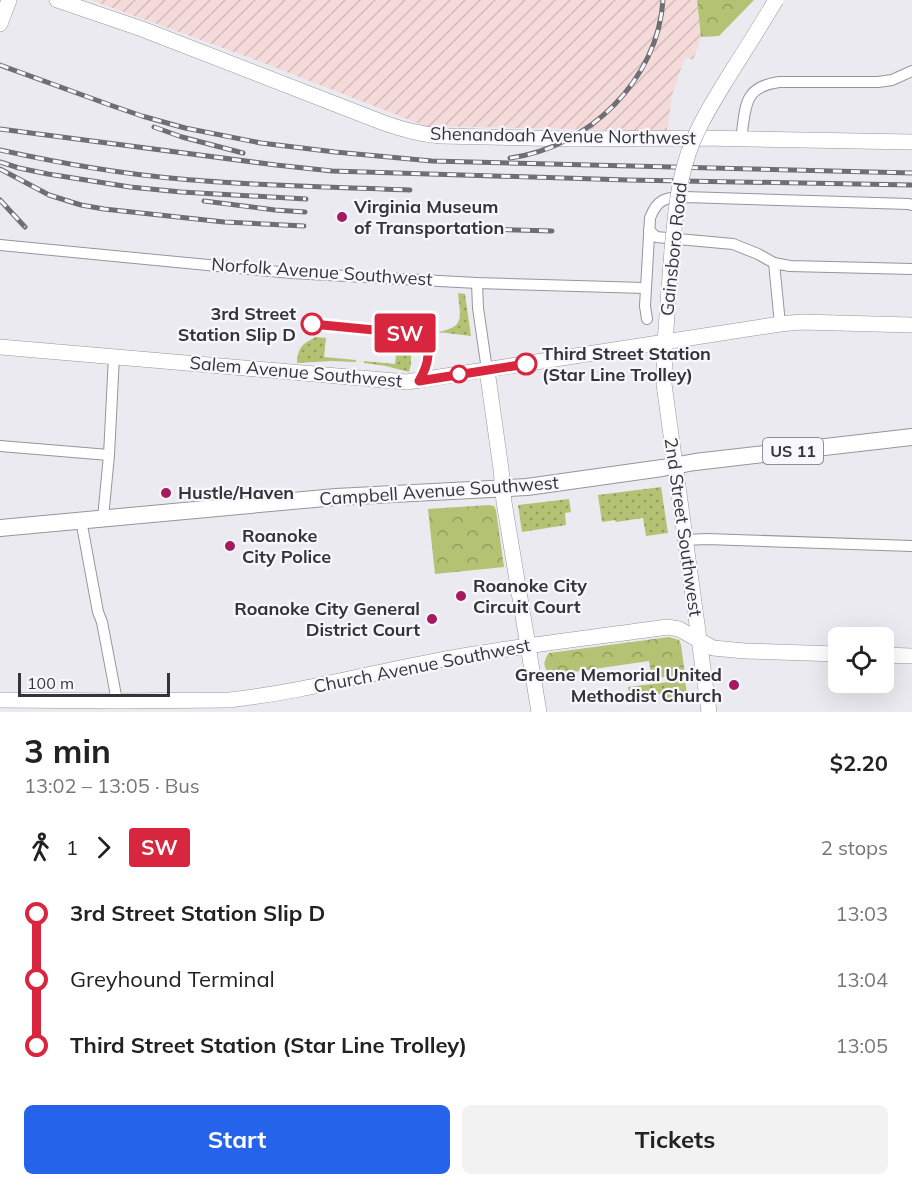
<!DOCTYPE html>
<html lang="en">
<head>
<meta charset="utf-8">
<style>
	:root { --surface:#fff; --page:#f2f2f2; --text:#222; --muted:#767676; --accent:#2563eb }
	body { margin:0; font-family:Mulish,sans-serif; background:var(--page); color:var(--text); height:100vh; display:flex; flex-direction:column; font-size:22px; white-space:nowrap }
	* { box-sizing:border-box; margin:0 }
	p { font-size:20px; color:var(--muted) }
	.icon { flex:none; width:33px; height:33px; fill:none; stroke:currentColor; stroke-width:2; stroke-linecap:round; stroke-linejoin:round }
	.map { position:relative; height:712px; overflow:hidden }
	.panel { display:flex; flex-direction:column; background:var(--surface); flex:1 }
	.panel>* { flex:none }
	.badge { padding:0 12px; border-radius:4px; font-size:21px; line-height:39px }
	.tools { position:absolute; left:828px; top:627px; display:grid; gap:12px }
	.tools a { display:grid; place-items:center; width:66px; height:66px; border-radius:9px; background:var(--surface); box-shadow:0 6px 24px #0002; font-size:30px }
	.scale { position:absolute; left:18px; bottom:15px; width:152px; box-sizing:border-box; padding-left:6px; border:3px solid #353538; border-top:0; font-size:16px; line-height:21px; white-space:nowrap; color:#353538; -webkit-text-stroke:4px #f8f7fd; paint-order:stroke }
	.map>.badge { position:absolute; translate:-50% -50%; box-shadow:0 0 0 3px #fff }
	.legs { display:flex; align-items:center; gap:9px; height:66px; padding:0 24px; font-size:20px }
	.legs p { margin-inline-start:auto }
	.summary { display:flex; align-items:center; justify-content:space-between; height:102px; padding:0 24px }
	h1 { font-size:33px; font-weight:700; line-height:45px }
	.cta { display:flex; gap:12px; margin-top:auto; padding:12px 24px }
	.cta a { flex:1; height:69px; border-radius:9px; background:var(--accent); color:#fff; font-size:24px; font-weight:700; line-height:69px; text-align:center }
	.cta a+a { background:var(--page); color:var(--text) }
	ul { padding:0 24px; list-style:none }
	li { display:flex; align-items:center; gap:21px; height:66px; font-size:22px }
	li i { display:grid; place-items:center; width:9px; height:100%; margin:0 8px; background:currentColor }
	li i::after { content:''; width:15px; height:15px; margin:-8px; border:4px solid; border-radius:50%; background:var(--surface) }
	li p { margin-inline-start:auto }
	li:first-child i { background:linear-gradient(#0000 50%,currentColor 0) }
	li:last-child i { background:linear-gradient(currentColor 50%,#0000 0) }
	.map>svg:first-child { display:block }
	.industrial { fill:url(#industrial-furrows) }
	.grass { fill:url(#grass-dots) }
	.forest { fill:url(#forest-crowns) }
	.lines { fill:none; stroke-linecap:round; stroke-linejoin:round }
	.street-casing { stroke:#96959b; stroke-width:12 }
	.secondary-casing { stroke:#96959b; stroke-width:16 }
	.primary-casing { stroke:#96959b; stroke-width:18 }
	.street { stroke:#fff; stroke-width:10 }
	.secondary { stroke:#fff; stroke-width:15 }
	.primary { stroke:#fff; stroke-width:16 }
	.rail-casing { stroke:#6f6f73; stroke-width:5 }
	.rail { stroke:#f8f7fd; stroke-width:3; stroke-dasharray:9; stroke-linecap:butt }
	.secondary-bridge-casing { stroke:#96959b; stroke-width:16; stroke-linecap:butt }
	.secondary-bridge { stroke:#fff; stroke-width:15 }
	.line-1-casing { stroke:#fff; stroke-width:14 }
	.line-1 { stroke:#d7263d; stroke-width:9 }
	.poi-dot { fill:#a61a60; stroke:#f8f7fd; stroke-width:2 }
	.stop-1-dot { fill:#fff; stroke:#d7263d; stroke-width:3 }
	.labels { text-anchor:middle; stroke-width:4.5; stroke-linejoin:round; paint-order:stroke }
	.shield { fill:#f8f7fd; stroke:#706f73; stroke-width:1.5 }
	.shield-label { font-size:16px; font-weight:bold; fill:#353538 }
	.street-label { font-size:18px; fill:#353538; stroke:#f8f7fd }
	.poi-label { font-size:18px; font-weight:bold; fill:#353538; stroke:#f8f7fd; text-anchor:start }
	.stop-label { font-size:18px; font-weight:bold; fill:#353538; stroke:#f8f7fd; text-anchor:end }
</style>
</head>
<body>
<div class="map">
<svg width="912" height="712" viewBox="0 0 912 712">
	<defs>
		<pattern id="industrial-furrows" width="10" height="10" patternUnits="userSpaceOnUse" patternTransform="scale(1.5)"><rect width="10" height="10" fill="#f4dad9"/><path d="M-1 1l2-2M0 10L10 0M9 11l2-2" fill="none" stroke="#d2bcbb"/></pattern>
		<pattern id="grass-dots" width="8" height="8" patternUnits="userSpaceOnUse" patternTransform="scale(1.5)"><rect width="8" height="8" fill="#b3c273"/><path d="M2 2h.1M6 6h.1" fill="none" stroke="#929e5f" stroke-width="1.8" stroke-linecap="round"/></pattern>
		<pattern id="forest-crowns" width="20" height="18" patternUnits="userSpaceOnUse" patternTransform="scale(1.5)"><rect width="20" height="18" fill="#b3c273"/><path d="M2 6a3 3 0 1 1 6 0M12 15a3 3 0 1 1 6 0" fill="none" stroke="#929e5f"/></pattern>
	</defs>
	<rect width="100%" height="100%" fill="#ebeaf0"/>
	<polygon class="industrial" points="91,0 697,0 701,37 693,60 685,57 672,95 667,131 425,126 256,60"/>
	<g class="grass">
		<path d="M458,293L465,294L471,336L438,332C466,327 460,317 458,293Z"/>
		<path d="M316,337L326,338L324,357L356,360V362L331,361L297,363C298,347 302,344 316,337Z"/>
		<polygon points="397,345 411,347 411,364 409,372 386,366 364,363 364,361 395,364"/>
		<polygon points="661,487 668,533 646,536 643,518 616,522 615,520 602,522 598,495"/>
		<polygon points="569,499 571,512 565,513 566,525 522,532 518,505"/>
		<polygon points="685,680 688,701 667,704 666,693 630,698 628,687"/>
	</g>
	<g class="forest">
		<polygon points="697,0 754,0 719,36 701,37"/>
		<polygon points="489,505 494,506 496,510 504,567 435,574 428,509"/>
		<path d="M669,637L679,640L681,645L685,674L652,679L649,661L552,675C543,669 542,662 549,653Z"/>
	</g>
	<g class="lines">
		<g class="street-casing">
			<g id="street">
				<path d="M741,139C746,108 742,87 779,82H878L892,80L912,71"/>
				<polyline points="649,230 656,237 733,244 758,254 774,263 790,266 912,269"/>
				<polyline points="0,245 291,273 477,283 645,288"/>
				<polyline points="774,263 780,324"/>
				<polyline points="477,283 478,308 487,370"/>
				<path d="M647,319L645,306L650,218C657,199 666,197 685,197L909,204L912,205"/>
				<polyline points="0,446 109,455"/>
				<polyline points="103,518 109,455 114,356"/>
				<polyline points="81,520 98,612 102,622 117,701"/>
				<polyline points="685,540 707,539 912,546"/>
			</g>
		</g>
		<g class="secondary-casing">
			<g id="secondary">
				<path d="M57,0L142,29L384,123C405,130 419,134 441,136L570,139L702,138L912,142"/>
				<polyline points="0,24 9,0"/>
				<polyline points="672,250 665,342 664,384 709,712"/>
				<polyline points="0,347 407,382 780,324 801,322 912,325"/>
				<polyline points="487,370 501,469 504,502 539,712"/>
				<polyline points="884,655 912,656"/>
				<path d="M0,700L120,701L229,700C301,692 370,673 440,660C515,646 591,638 667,627L679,629L713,648L745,651L838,654"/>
			</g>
		</g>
		<g class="primary-casing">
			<polyline id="primary" points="0,528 336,497 527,487 662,468 695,462 912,437"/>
		</g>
		<use href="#street" class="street"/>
		<use href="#secondary" class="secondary"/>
		<use href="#primary" class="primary"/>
		<g class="rail-casing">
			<g id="rail">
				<polyline points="0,65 110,105 142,116 185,128 261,143 335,152 432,161 912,173"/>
				<polyline points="154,127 182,137 243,153"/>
				<polyline points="0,129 276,165 332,171 628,180 912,185"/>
				<path d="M0,150C59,163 120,174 181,179C257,186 334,187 410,190"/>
				<path d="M510,158C588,148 658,80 663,0"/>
				<polyline points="0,162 19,168 48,174 130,187 181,192 306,199"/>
				<polyline points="0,169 49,195 81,205 104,209 224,222 304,226"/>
				<polyline points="0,200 25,227"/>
				<polyline points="204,201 275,210 305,212"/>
				<polyline points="485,229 552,231"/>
			</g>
		</g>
		<use href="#rail" class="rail"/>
		<g class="secondary-bridge-casing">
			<path id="secondary-bridge" d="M672,250C675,221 677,192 685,164C694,131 713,102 730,74C746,49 761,25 776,0"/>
		</g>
		<use href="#secondary-bridge" class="secondary-bridge"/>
	</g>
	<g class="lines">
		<g class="line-1-casing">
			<path id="line-1" d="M312,324L416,334C435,343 428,366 419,381L526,364"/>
		</g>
		<use href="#line-1" class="line-1"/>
	</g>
	<g class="poi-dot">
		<circle cx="342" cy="217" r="6"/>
		<circle cx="166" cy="493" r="6"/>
		<circle cx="230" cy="546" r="6"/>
		<circle cx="461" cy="596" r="6"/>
		<circle cx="432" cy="619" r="6"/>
		<circle cx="734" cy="685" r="6"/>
	</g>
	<g class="stop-1-dot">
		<circle cx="312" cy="324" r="10"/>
		<circle cx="526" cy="364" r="10"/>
		<circle cx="459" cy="374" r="8"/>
	</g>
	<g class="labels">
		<rect class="shield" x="763" y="438" width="60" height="26" rx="4.5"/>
		<g class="shield-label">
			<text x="793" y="457">US 11</text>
		</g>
		<g class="street-label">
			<text transform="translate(563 136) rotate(1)" y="6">Shenandoah Avenue Northwest</text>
			<text transform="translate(674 249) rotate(-84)" y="6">Gainsboro Road</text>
			<text transform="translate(322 272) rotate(4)" y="6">Norfolk Avenue Southwest</text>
			<text transform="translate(296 372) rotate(5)" y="6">Salem Avenue Southwest</text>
			<text transform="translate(439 491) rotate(-4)" y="6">Campbell Avenue Southwest</text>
			<text transform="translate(683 527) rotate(82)" y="6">2nd Street Southwest</text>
			<text transform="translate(422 666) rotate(-11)" y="6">Church Avenue Southwest</text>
		</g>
		<g class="poi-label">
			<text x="354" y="213">Virginia Museum<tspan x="354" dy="21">of Transportation</tspan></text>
			<text x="178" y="499">Hustle/Haven</text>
			<text x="242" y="542">Roanoke<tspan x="242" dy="21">City Police</tspan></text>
			<text x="473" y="592">Roanoke City<tspan x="473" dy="21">Circuit Court</tspan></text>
			<text x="420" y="615" text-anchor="end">Roanoke City General<tspan x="420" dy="21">District Court</tspan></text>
			<text x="722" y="681" text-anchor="end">Greene Memorial United<tspan x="722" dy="21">Methodist Church</tspan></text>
		</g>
		<g class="stop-label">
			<text x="296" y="320">3rd Street<tspan x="296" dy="21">Station Slip D</tspan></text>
			<text x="542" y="360" text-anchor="start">Third Street Station<tspan x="542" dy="21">(Star Line Trolley)</tspan></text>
		</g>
	</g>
</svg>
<div class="tools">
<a><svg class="icon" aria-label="locate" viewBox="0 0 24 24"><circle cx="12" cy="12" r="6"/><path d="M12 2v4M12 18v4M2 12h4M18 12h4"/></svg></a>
</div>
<div class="scale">100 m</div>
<b class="badge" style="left:405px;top:333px;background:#d7263d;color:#fff">SW</b>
</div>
<section class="panel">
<div class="summary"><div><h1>3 min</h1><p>13:02 – 13:05 · Bus</p></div><b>$2.20</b></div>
<div class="legs"><svg class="icon" aria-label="walk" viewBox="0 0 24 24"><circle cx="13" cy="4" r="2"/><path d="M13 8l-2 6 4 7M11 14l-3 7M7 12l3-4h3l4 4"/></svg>1<svg class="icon" aria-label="forward" viewBox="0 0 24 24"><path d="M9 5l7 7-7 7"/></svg><b class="badge" style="background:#d7263d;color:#fff">SW</b><p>2 stops</p></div>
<ul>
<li><i style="color:#d7263d"></i><b>3rd Street Station Slip D</b><p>13:03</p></li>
<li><i style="color:#d7263d"></i><span>Greyhound Terminal</span><p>13:04</p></li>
<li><i style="color:#d7263d"></i><b>Third Street Station (Star Line Trolley)</b><p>13:05</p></li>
</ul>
<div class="cta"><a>Start</a><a>Tickets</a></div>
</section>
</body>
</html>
